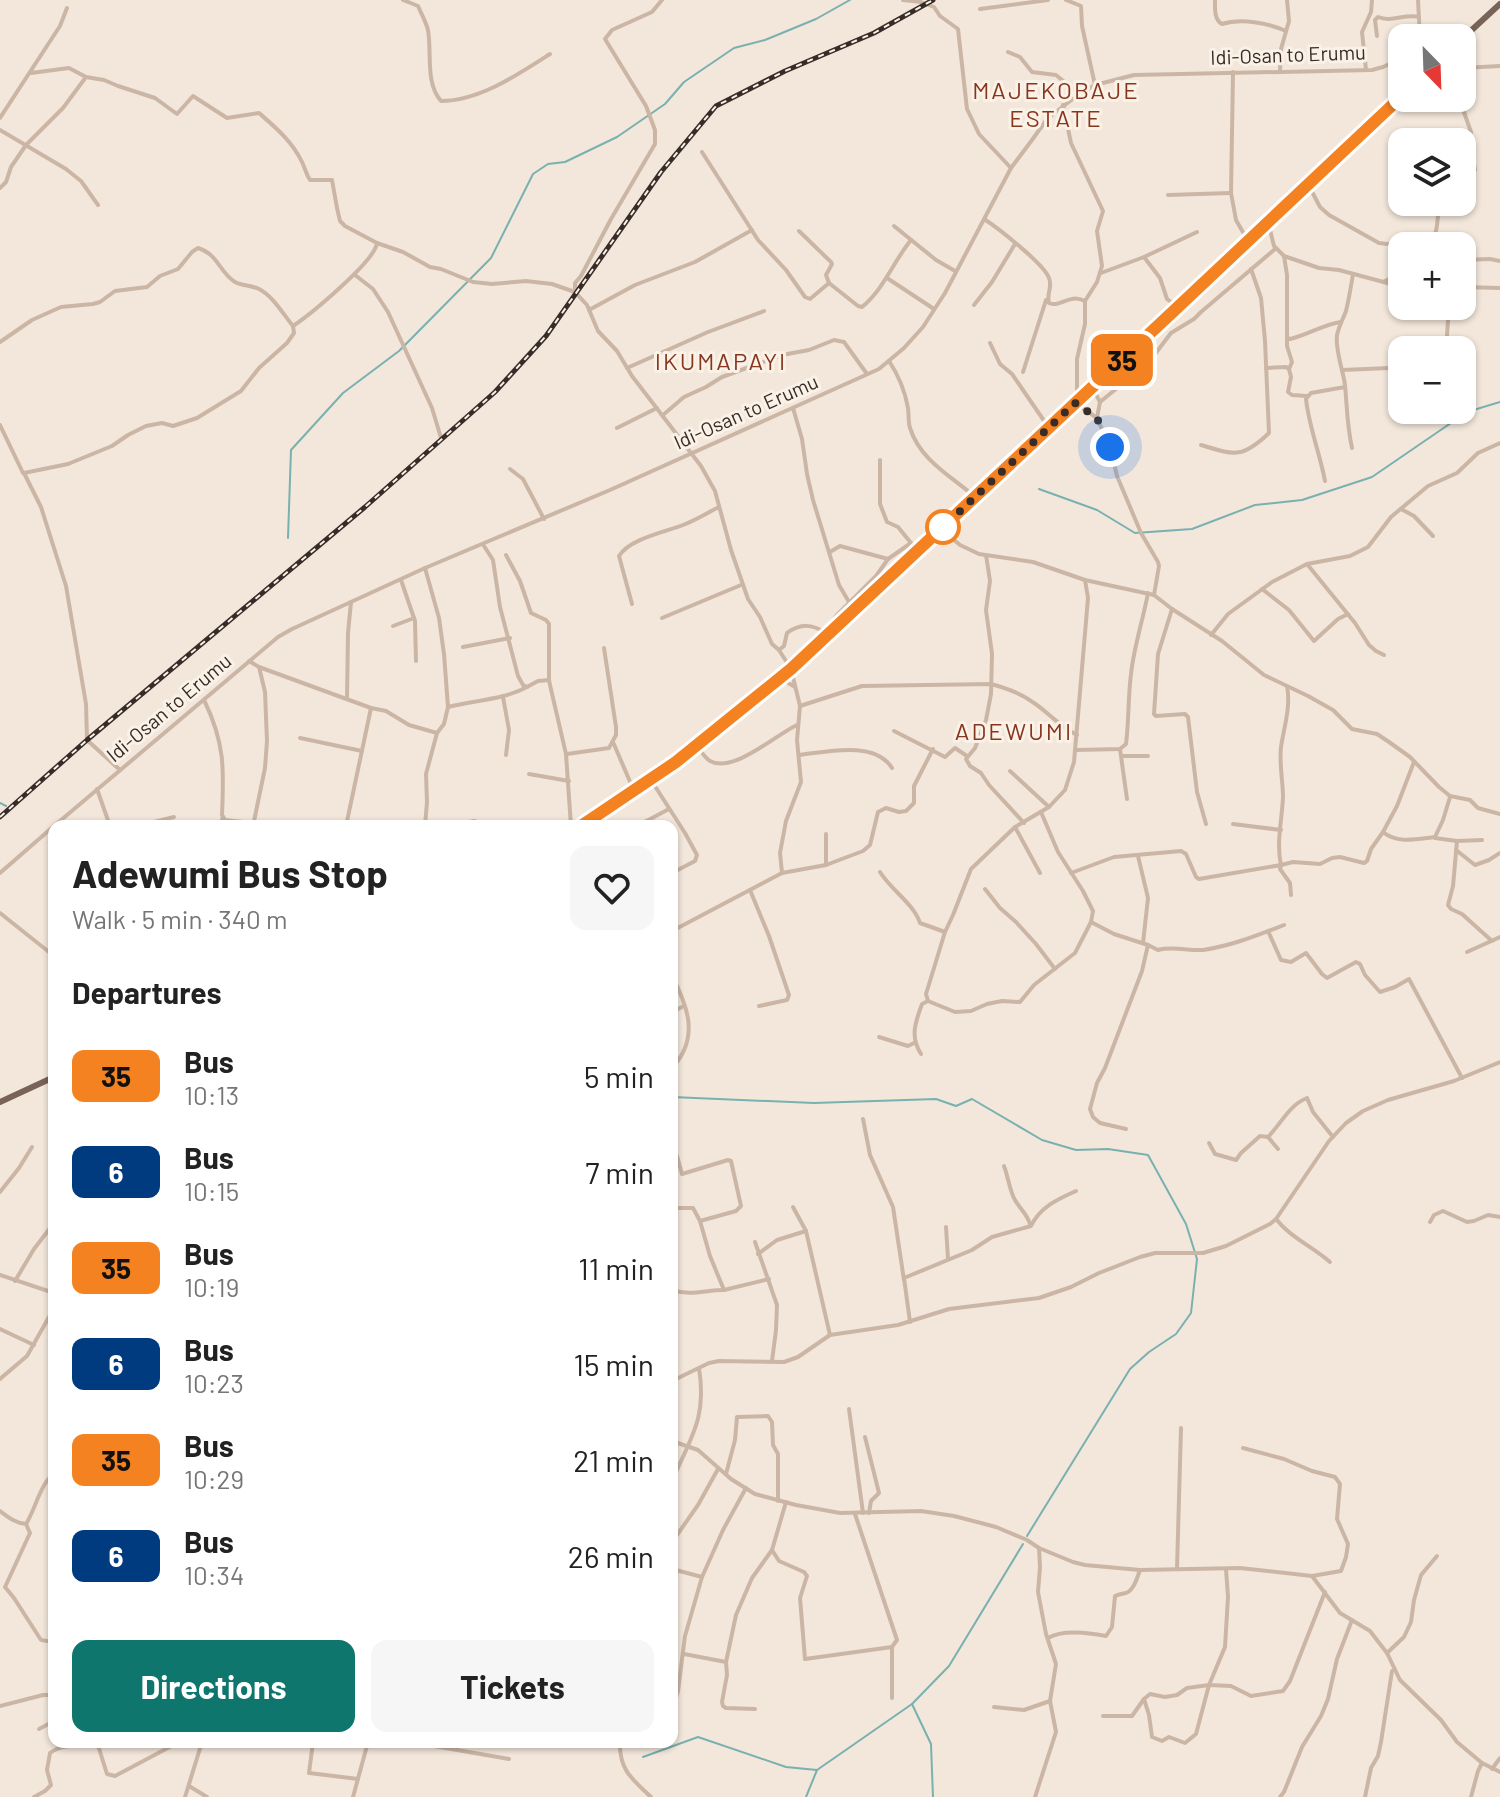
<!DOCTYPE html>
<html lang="en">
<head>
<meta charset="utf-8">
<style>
	:root { --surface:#fff; --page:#f6f6f6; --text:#222; --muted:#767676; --accent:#0f766e }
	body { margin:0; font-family:Barlow,sans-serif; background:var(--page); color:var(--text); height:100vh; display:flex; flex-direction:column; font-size:30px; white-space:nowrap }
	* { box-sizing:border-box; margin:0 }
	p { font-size:26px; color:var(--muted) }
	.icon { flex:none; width:44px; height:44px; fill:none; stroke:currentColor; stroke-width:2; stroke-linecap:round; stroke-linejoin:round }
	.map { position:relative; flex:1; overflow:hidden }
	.side { position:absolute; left:48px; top:820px; width:630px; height:928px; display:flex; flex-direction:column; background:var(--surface); border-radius:16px; box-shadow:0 2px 6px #0004 }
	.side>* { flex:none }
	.badge { padding:0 16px; border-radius:12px; font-size:28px; line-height:52px }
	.needle { width:52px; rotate:157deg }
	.buttons { position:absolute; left:1388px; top:24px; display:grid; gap:16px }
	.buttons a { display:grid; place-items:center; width:88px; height:88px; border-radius:16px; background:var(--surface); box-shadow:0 2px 6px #0004; font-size:40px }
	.you { position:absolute; width:40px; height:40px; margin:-20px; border:6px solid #fff; border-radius:50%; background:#1a73e8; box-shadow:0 0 0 12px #1a73e833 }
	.map>.badge { position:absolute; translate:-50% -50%; box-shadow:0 0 0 4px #fff }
	h2 { padding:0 24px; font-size:30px; line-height:72px }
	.round { display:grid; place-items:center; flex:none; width:84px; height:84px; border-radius:16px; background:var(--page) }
	.summary { display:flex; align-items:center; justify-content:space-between; height:136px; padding:0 24px }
	h1 { font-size:38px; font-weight:700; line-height:60px }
	.action { display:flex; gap:16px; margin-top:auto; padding:16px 24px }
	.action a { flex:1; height:92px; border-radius:16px; background:var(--accent); color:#fff; font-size:32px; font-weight:700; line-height:92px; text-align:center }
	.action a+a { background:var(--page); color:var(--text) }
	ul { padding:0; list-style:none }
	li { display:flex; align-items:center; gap:24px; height:96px; padding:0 24px }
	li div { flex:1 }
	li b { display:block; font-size:30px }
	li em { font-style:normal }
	li .badge { min-width:88px; font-weight:700; text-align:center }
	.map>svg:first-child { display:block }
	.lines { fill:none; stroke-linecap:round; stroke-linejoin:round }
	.stream { stroke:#79b0b0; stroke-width:2 }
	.minor { stroke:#cbb6a6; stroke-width:4 }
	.primary { stroke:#796258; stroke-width:6 }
	.rail-casing { stroke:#372c27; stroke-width:5 }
	.rail { stroke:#faf1e7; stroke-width:2; stroke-dasharray:6; stroke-linecap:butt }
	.line-casing { stroke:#fff; stroke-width:18 }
	.line { stroke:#f58220; stroke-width:12 }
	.walk { stroke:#372c27; stroke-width:8; stroke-dasharray:0 14.4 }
	.stop-dot { fill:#fff; stroke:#f58220; stroke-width:4 }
	.labels { text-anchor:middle; stroke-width:6; stroke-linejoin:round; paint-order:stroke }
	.street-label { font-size:20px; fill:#372c27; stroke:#faf1e7 }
	.quarter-label { font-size:24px; letter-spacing:2px; fill:#88351e; stroke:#faf1e7 }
</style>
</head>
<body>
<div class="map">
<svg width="1500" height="1797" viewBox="0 0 1500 1797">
	<rect width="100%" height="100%" fill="#f3e7db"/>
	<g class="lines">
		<g class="stream">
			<polyline points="1039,489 1097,510 1135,533 1192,529 1255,505 1302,500 1372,477 1467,412 1500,402"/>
			<polyline points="288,538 291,450 343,393 399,351 491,258 533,174 548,164 565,162 617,137 665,104 684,82 734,48 765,40 816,19 850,0"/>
			<polyline points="0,803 6,806"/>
			<polyline points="672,1097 814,1103 936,1099 956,1106 972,1099 1042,1140 1076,1150 1108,1149 1148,1155 1186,1224 1197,1259 1191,1313 1176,1334 1149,1352 1130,1369 1027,1536"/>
			<polyline points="912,1704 931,1744 933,1797"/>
			<polyline points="643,1757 698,1737 786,1767 817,1770"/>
			<polyline points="806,1797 817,1770 912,1704 949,1666 1023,1544"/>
		</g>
		<g class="minor">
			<path d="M403,0L418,6C421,13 426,22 428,30C432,53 425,83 441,101C479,101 519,74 550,54"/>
			<polyline points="903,0 921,2 934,7 940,16 958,29 967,109 979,134 1011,168"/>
			<polyline points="1066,0 1081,6 1082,26 1095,85"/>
			<path d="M1215,0C1215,8 1214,20 1222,24C1241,18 1268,23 1286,31"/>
			<polyline points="1418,0 1420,38"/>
			<polyline points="980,9 1048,0"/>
			<path d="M1377,36L1375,20L1378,17C1392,23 1405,13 1419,17"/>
			<polyline points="1462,41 1465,50 1462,61"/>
			<polyline points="1008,52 1020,57 1032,72 1056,75 1079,94"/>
			<polyline points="1462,68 1500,66"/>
			<polyline points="1366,70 1362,32 1371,12 1372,0"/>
			<polyline points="1280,71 1281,49 1289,21 1287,0"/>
			<polyline points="1233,72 1231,193 1236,220 1248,241"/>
			<polyline points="31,73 69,68 86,77"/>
			<polyline points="1459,98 1471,132 1470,140 1475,170"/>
			<polyline points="1063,105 1071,143 1103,211 1097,231 1102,266 1097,282 1085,301 1085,324 1077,359 1077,400"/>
			<polyline points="0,118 60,26 67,8"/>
			<polyline points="0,130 66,169 81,181 98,205"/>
			<polyline points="702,152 758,240 786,270 805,297 810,299 829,283"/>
			<polyline points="1308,184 1320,207 1329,215 1379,243 1404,246"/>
			<path d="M0,188L6,182L11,167L26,145L63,108L86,77L104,80L118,86L155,98L177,114L193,96L227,118L259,113C275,127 292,141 302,162C305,168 306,174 310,180H332L337,208L340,221L345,226L377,243L403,252L430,267L441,269L473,282L492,284L526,281L552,284L575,292L587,305L598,331L617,351L632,376L701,466L715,491L731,550L748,599L760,617L772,644L779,650L791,669L800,706L797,740L801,782L786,821L780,853L782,873"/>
			<polyline points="1168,195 1231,193"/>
			<path d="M984,219C998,228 1044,264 1049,278C1053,287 1046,294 1049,303C1062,308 1068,293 1085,301"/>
			<polyline points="1268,222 1274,246 1284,256 1319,268 1339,270 1402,287"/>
			<polyline points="894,226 936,260 955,271"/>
			<path d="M799,231L831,262L832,264L826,275L829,283L858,306L862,307C884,289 893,262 911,240"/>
			<path d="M1428,246C1440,233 1436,219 1440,202"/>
			<polyline points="1284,256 1287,275 1287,346 1292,362 1289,369 1291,377 1288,392 1292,395 1307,396"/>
			<polyline points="1144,257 1160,278 1167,299 1178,307"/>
			<polyline points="1462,260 1490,259 1500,261"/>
			<polyline points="1101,273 1144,257 1197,232"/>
			<polyline points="355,275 373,289 388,312 432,408 441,438"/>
			<polyline points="887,278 934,309"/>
			<polyline points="1383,282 1402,273"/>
			<polyline points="1462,287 1500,288"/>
			<polyline points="575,292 575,283 581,276 611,219 655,144 655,130 646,106 605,39 612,30 652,12 662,0"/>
			<polyline points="974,305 992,282 1015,244"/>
			<polyline points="589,310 635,285 695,262 752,230"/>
			<path d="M293,326C311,314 375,261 377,243"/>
			<path d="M1287,338L1290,339C1308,335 1324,324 1341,322"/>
			<path d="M0,342L32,320L61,307L93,304L100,302L115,291L147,287L160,276L178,269L192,252L198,248C218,254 220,273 235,282C242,286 251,285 259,289C273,296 283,314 293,326L294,333L287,343L259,368L241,391L197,418L173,426L162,423L146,426L128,435L112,446L68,464L24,473L41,507L66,586L86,704L87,740L120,770"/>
			<polyline points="990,343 1000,364 1012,374 1049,428"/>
			<polyline points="1446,350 1449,306"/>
			<path d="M889,361C899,376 905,391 908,408C909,415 908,422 910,428C920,460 951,476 975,497"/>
			<polyline points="627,368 708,332 764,311"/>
			<polyline points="1266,368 1286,367 1289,369"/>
			<polyline points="1342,370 1389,368"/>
			<polyline points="1023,372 1046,300"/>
			<polyline points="1092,387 1100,402 1097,418"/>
			<polyline points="1100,402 1149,362 1171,333 1194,319 1201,312 1275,249"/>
			<polyline points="1075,403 1097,418 1110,447 1117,476 1141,533 1158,562 1159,566 1154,595"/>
			<polyline points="793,408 802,439 807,474 813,500 839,585 849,602"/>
			<polyline points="663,415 684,397 706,387 722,377 782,355 809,350 834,340 844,342 867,374"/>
			<polyline points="0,425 23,473"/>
			<polyline points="617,428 657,408"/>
			<path d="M1201,445C1234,455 1242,459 1269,433L1265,341L1261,298L1251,269"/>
			<path d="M1352,448C1347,426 1347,406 1345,385C1343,370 1335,350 1337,335C1339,326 1343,319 1346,311C1349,299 1351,286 1353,274"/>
			<polyline points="880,460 880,504 887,522 898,527 911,543 919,549"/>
			<polyline points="510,469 523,479 544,519"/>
			<path d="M1325,481C1320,454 1309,427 1306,399L1311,393L1345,387"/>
			<polyline points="1401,509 1414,516 1433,536"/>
			<polyline points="941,529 960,545 979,554 1033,562 1085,580 1154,595 1172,609 1222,641 1264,675 1308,696 1333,710 1352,729 1377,734 1389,742 1410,757 1439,787 1450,796 1470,800 1478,808 1500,814"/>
			<polyline points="484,546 493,560 500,607 518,676 523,685 527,687 538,681 549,680 550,685 566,754 571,826"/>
			<polyline points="830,552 840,546 888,559"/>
			<polyline points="506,555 520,581 531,613 546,620 549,624 549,680"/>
			<polyline points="986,555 990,581 986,610 992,654 991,694 986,720 975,748 966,759 970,766 981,773 989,785 1024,823"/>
			<polyline points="1307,564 1355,623 1369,645 1376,651 1384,655"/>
			<polyline points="425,568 439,618 444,654 448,707 444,724 437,733 426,774 427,802 425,826"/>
			<polyline points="401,580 415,621 416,661"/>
			<polyline points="1262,589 1289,610 1314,641 1338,619 1348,614"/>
			<path d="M632,604L619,556C629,539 665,532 683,525C696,520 707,513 719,507"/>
			<polyline points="1172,609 1158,654 1154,714 1156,716 1185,714 1188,717 1197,792 1206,824"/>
			<polyline points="662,618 741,585"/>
			<polyline points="393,626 414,618"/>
			<polyline points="825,632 837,615 876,576 888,559 911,543"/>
			<polyline points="1211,635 1228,614 1272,582 1307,564 1350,556 1368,547 1391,517 1428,486 1457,473 1478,453 1500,443"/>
			<polyline points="463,647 510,638"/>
			<path d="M779,650L784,646L787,633C801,623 812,624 826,633"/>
			<polyline points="249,661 259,667 265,692 267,741 265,768 253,826"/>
			<polyline points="259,667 371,708 386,711 409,725 437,733"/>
			<polyline points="780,678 795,687"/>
			<path d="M1287,686C1291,707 1284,727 1281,747C1279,764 1283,781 1283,797C1282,820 1276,843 1281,865L1293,862L1320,864L1332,858L1340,857L1364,863L1367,861L1371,849L1383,832C1397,844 1417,839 1435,837L1443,820L1450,797"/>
			<polyline points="503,697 509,730 506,755"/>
			<polyline points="347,698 348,633 351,602"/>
			<path d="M204,700C225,743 224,769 222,815L225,820L253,823"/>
			<path d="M800,706L862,686L991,684C1006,688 1021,693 1034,703C1049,713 1060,727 1077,735"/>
			<path d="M448,707C475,700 503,700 527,687"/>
			<polyline points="894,731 945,757 955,748 967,756"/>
			<polyline points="300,738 362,751"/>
			<polyline points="613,742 634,791"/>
			<path d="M697,746C700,750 705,758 710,761C733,774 777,734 797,725"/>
			<polyline points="1120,749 1127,799"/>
			<path d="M1076,750L1120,749L1126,744C1129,720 1128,697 1131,674C1134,646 1143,620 1148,593"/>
			<polyline points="567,754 609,748 616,735 616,727 604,648"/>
			<path d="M799,755C826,752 875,740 892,768"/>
			<polyline points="1122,756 1148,756"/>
			<polyline points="1010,771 1049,807"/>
			<polyline points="529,774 569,781"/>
			<polyline points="651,780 685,833 697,855 695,861 672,873"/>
			<polyline points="97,789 110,826"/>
			<polyline points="469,822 475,821 480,826"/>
			<polyline points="1233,824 1281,830"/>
			<polyline points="54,826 278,637 292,629 425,568 610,490 879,369 904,348 923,327 945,293 1011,168 1032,140 1047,119 1079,94 1095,85 1134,75 1372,70 1383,67 1402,58"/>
			<polyline points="138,826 174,817"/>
			<polyline points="220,826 223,817"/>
			<polyline points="288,826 289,823"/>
			<polyline points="346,826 371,708"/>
			<polyline points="637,826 669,809"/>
			<polyline points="1015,827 1040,873"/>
			<polyline points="1383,832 1397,806 1414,762"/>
			<polyline points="826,834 826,865"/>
			<polyline points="1435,838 1457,841"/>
			<polyline points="1482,840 1457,841 1453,886 1448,905 1451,909 1462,914 1492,941"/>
			<polyline points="1456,850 1475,865 1489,860 1500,853"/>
			<polyline points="1138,856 1148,898 1143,943"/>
			<path d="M880,872C891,890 914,904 920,923L945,932"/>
			<polyline points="0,873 54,826"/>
			<polyline points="1071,873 1114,857 1181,851 1186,854 1196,877 1199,879 1281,865 1280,869 1290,883 1291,895"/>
			<polyline points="985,889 1000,908 1016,922 1036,944 1055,969"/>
			<polyline points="750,890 769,936 789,995 787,1000 759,1006"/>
			<polyline points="0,913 54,956"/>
			<polyline points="1091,922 1114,934 1148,945 1142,971 1105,1068 1097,1083 1090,1109 1093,1117 1100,1123 1126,1129"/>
			<polyline points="672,931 782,873 826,865 863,851 870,845 878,812 886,808 899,812 906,811 914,803 914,786 933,749"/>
			<polyline points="1268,931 1281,960 1291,962 1306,953 1322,974 1327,978 1356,962 1360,964 1365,975 1380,992 1395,987 1409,979 1462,1078"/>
			<path d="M1148,945L1158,950C1173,946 1187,951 1203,950C1231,946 1258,935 1284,925"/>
			<polyline points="1467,952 1500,937"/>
			<path d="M672,976C689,1008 699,1039 672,1068"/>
			<polyline points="928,1001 926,994 945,932 953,915 971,869 1015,827 1049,807 1065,790 1074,762 1088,598 1085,580"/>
			<polyline points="928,1001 955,1012 971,1011 987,1004 1002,1001 1020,1002 1034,985 1075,953 1091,922 1093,911 1083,891 1058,852 1041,812"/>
			<polyline points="672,1012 684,1006"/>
			<polyline points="879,1037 908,1046 914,1043"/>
			<path d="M921,1054C910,1037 915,1023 922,1004L928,1001"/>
			<polyline points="863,1119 870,1155 893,1207 904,1280"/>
			<polyline points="1209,1143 1215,1154 1236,1160 1241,1153 1260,1136 1268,1137"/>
			<path d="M1278,1149L1268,1137C1281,1124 1289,1105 1307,1098L1313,1112L1333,1137"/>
			<polyline points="672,1157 677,1156 682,1174 728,1160 731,1161 741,1206 736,1211 700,1221 693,1208 672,1208"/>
			<path d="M1004,1166C1008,1176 1010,1192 1015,1200C1020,1209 1027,1214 1030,1224"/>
			<polyline points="0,1192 19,1168 32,1147"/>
			<polyline points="793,1207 806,1231 830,1335"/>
			<path d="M1276,1219C1290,1237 1313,1247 1330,1262"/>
			<polyline points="700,1221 710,1256 724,1290 769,1279"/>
			<polyline points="1430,1222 1434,1215 1443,1211 1467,1222 1474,1221 1488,1215 1500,1217"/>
			<polyline points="946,1227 948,1259"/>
			<polyline points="755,1242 777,1305 776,1330 772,1361"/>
			<polyline points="758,1254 777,1240 806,1231"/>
			<polyline points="0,1275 54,1293"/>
			<polyline points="15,1281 34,1249 54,1223"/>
			<path d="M672,1290C691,1296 705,1290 724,1290"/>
			<path d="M910,1322L904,1278L972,1250L992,1237L1031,1226C1040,1207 1058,1199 1076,1191"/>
			<polyline points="0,1329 34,1345"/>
			<polyline points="0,1379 27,1356 54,1308"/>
			<polyline points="672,1381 709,1363 719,1361 784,1362 798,1357 830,1335 898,1325 949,1309 1039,1298 1071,1287 1099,1273 1140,1257 1155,1253 1203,1253 1226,1246 1270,1224 1276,1219 1329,1141 1346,1123 1363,1111 1388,1100 1454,1081 1500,1062"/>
			<polyline points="849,1409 863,1513"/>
			<polyline points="865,1437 879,1493 871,1501 869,1513"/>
			<polyline points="672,1441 698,1450 731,1479 755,1494 796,1505 840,1513 921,1511 954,1516 996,1527 1027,1540 1039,1548 1073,1562 1085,1565 1140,1570 1240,1568 1312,1576 1340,1613 1370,1631 1387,1653 1400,1680 1441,1720 1457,1742 1482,1763 1500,1772"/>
			<polyline points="1243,1448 1284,1459 1312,1471 1335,1477 1340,1484 1337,1519 1348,1544 1346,1557 1341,1571 1312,1576"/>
			<polyline points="726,1474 735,1440 737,1417 768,1416 772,1422 773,1445 778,1454 778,1501"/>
			<path d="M672,1481C691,1437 707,1418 699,1368"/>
			<path d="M0,1511C8,1517 15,1523 26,1524C35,1510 41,1482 54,1474"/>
			<polyline points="26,1524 30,1533 5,1587 14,1598 41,1640 54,1642"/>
			<polyline points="677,1535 698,1505 718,1469"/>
			<polyline points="772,1550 779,1561 804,1572 807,1576 800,1598 805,1659 892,1647 897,1640 855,1514"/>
			<polyline points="672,1569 702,1577"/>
			<polyline points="1177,1569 1181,1428"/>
			<polyline points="1226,1569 1228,1597 1225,1647 1209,1685 1196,1734 1185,1743 1169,1737 1162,1741 1152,1737 1149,1715 1144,1699 1150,1694 1165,1697 1177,1695 1187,1688 1209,1685 1231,1686 1251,1696 1283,1691 1290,1681 1325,1592"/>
			<path d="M1048,1638C1063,1629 1089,1633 1106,1636L1112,1627L1115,1596C1119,1594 1122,1594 1126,1593C1134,1590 1137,1578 1140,1570"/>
			<polyline points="1387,1653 1404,1637 1411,1622 1414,1600 1421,1575 1437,1556"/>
			<polyline points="684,1654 726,1662"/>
			<polyline points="892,1698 892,1647"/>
			<polyline points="0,1706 43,1695 54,1695"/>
			<polyline points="994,1707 1024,1710 1050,1701"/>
			<polyline points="755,1709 726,1708 723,1706 722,1702 727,1675 726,1662 736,1615 752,1578 772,1550 786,1502"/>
			<polyline points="672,1712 678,1691 685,1636 702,1577 723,1530 746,1488"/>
			<polyline points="1103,1716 1132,1716 1144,1699"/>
			<polyline points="39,1729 54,1721"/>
			<polyline points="97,1742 107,1774 115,1776 179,1742"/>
			<polyline points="313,1742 309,1773 358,1779"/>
			<polyline points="411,1742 509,1759"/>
			<path d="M620,1742C619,1770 632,1779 651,1797"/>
			<polyline points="1492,1769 1500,1758"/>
			<polyline points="189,1786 207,1797"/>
			<path d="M34,1797L45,1791L51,1785L47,1770L50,1753C62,1743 82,1746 97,1744"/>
			<polyline points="185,1797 202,1742"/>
			<polyline points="353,1797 368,1742"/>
			<polyline points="1035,1797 1056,1732 1050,1701 1056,1664 1046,1634 1038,1592 1040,1567 1039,1548"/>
			<polyline points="1280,1797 1284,1792 1302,1747 1321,1716 1328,1699 1337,1659 1352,1620"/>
			<polyline points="1365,1797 1371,1768 1378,1756 1381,1742 1392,1671"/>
			<polyline points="1471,1797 1478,1771 1482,1763"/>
		</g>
		<g class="primary">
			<polyline points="1462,39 1500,4"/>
			<polyline points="581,826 676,762 791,669 1178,307 1402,96"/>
			<polyline points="0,1102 54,1077"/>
		</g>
		<g class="rail-casing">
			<polyline id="rail" points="0,817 87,740 365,507 495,392 546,336 661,172 716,106 785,71 874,33 933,0"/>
		</g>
		<use href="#rail" class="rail"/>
	</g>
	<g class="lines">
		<g class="line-casing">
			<polyline id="line" points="581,826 676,762 791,669 1178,307 1402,96"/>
		</g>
		<use href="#line" class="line"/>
		<polyline class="walk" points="943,527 941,529 1075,403 1097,418 1110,447"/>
	</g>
	<circle class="stop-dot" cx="943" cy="527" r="16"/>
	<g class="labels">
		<g class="street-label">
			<text transform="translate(1288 55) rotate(-2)" y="7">Idi-Osan to Erumu</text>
			<text transform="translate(746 412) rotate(-24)" y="7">Idi-Osan to Erumu</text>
			<text transform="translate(169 708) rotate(-40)" y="7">Idi-Osan to Erumu</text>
		</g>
		<g class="quarter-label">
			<text x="1056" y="99">MAJEKOBAJE<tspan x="1056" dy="28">ESTATE</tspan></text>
			<text x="721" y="370">IKUMAPAYI</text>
			<text x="1014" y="740">ADEWUMI</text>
		</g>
	</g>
</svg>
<div class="buttons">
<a><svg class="needle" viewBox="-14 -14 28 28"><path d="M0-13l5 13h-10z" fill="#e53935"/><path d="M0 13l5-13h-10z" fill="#767676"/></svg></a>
<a><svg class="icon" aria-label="layers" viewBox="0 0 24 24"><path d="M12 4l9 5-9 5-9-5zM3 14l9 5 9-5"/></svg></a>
<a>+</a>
<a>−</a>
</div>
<div class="you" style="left:1110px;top:447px"></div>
<b class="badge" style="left:1122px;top:360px;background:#f58220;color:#111">35</b>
<section class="side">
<div class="summary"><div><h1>Adewumi Bus Stop</h1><p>Walk · 5 min · 340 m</p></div><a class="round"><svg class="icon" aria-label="heart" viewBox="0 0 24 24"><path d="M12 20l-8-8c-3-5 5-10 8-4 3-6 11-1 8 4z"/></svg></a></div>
<h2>Departures</h2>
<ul>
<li><span class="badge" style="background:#f58220;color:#111">35</span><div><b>Bus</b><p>10:13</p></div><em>5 min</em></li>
<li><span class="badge" style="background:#003b80;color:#fff">6</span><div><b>Bus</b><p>10:15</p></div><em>7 min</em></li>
<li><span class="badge" style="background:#f58220;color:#111">35</span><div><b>Bus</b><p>10:19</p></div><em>11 min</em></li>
<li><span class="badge" style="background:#003b80;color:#fff">6</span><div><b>Bus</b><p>10:23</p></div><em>15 min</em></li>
<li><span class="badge" style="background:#f58220;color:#111">35</span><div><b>Bus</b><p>10:29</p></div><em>21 min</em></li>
<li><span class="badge" style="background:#003b80;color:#fff">6</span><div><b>Bus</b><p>10:34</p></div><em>26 min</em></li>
</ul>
<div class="action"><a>Directions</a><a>Tickets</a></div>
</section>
</div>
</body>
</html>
